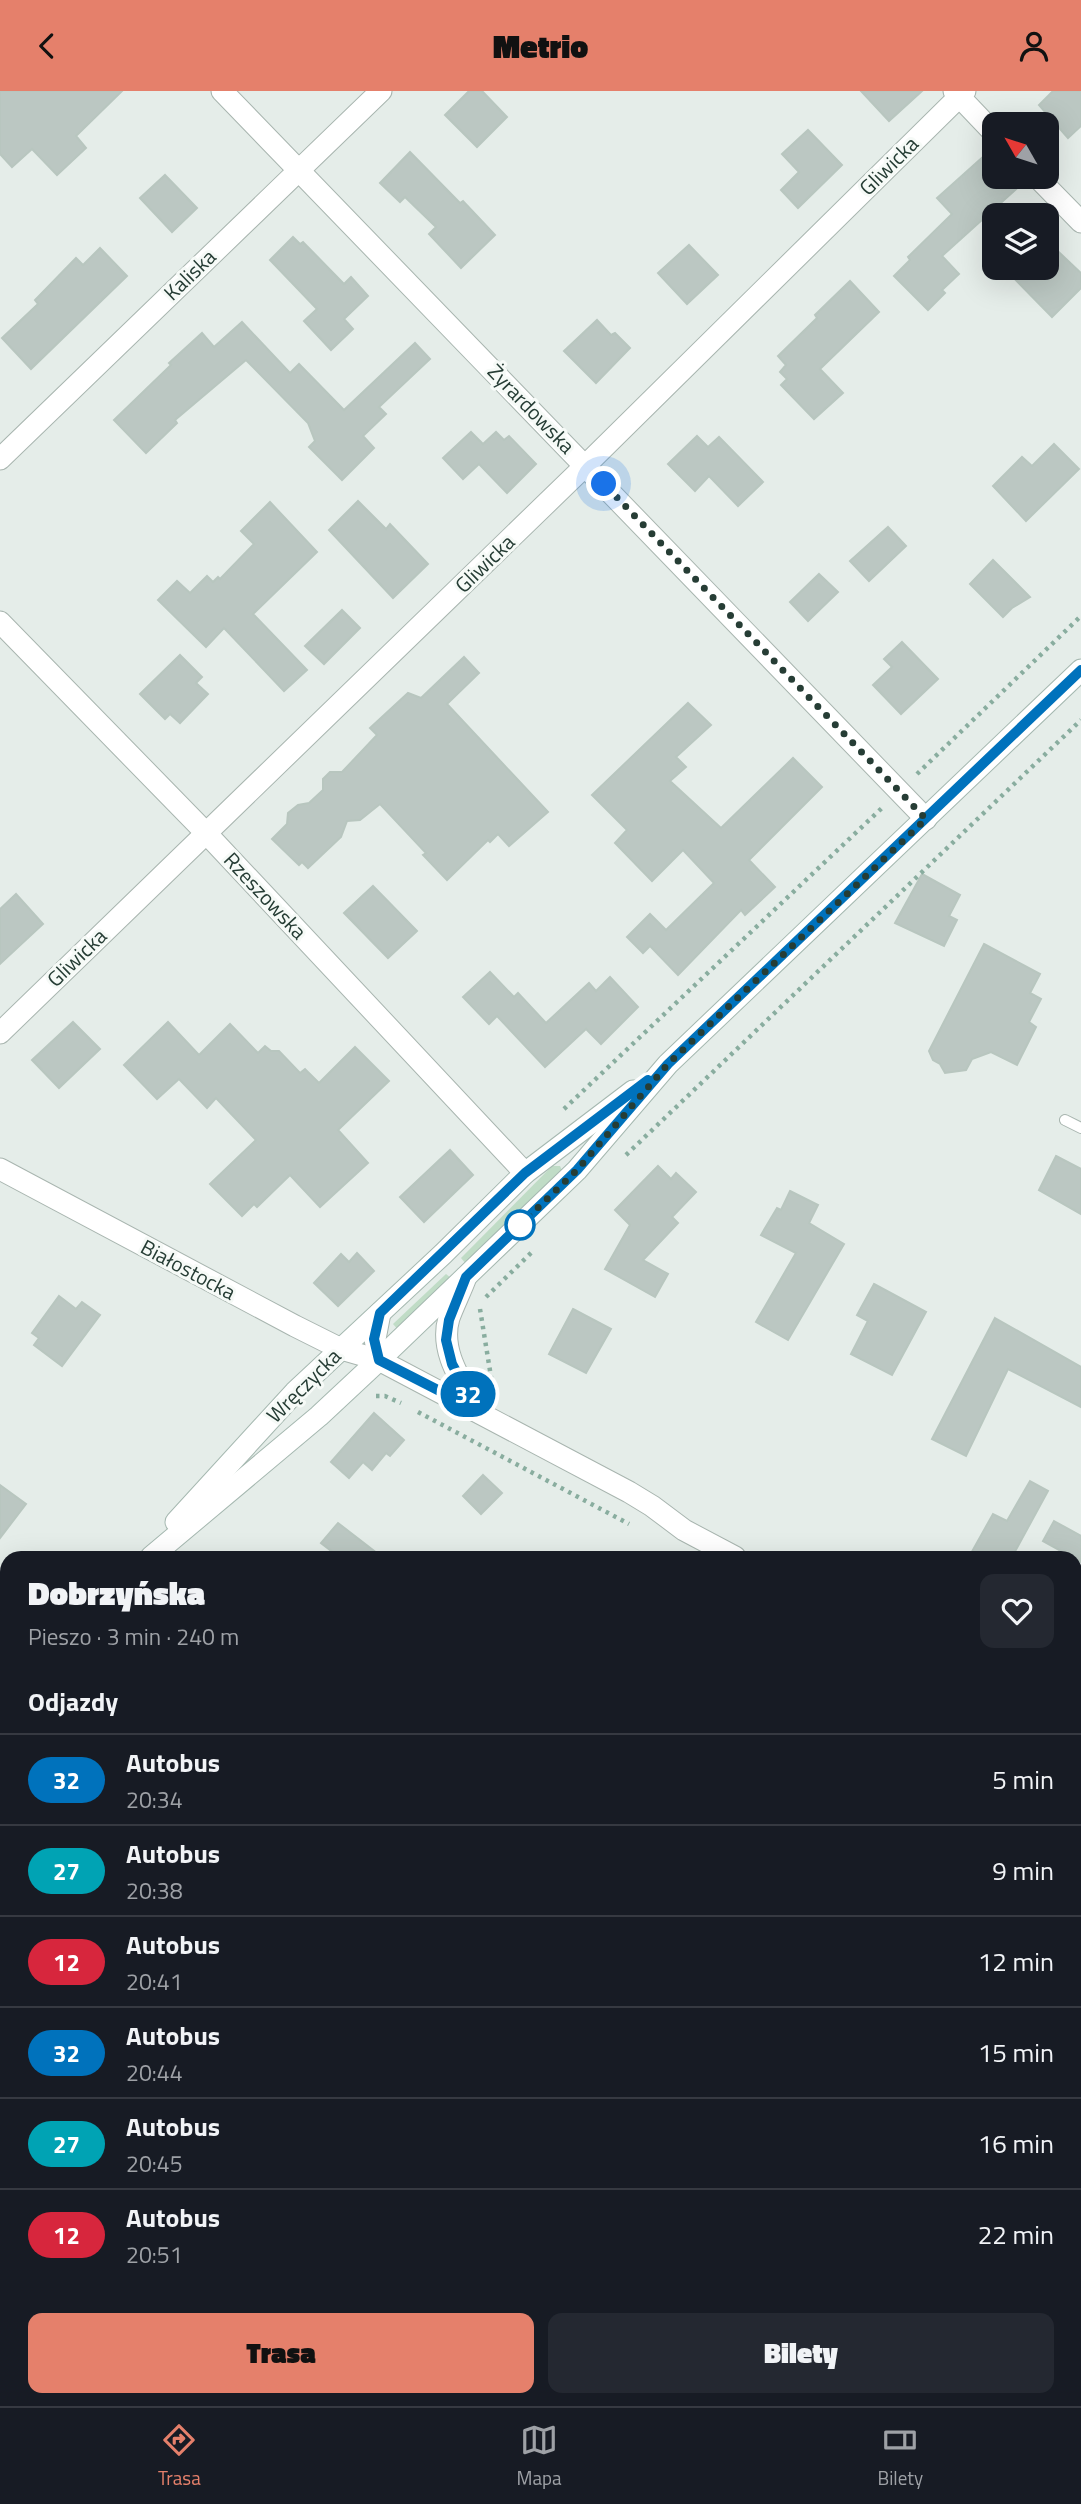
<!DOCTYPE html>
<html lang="pl">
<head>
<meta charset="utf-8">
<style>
	:root { --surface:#171b24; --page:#242831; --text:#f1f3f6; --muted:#9ea1a6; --line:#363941; --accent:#e5806b }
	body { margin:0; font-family:"Titillium Web",sans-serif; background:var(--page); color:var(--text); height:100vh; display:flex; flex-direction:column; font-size:26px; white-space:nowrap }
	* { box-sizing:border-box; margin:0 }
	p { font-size:23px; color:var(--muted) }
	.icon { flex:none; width:38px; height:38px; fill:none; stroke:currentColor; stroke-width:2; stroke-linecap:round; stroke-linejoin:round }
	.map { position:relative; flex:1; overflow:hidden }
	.sheet { position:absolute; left:0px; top:1460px; width:1082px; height:856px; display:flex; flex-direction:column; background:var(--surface); border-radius:21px 21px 0 0; box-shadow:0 7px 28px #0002 }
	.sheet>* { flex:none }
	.badge { padding:0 14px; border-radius:23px; font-size:24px; line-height:46px }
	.needle { width:46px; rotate:309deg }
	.controls { position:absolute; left:982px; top:21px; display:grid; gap:14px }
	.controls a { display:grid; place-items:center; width:77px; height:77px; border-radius:14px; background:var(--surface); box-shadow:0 7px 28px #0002; font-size:35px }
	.you { position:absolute; width:35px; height:35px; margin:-18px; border:5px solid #fff; border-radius:50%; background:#1a73e8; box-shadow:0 0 0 10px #1a73e833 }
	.map>.badge { position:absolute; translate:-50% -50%; box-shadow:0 0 0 4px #fff }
	h2 { padding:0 28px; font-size:26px; line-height:63px }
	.round { display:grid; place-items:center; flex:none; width:74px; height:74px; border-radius:14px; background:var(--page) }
	.headline { display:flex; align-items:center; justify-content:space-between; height:119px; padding:0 28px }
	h1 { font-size:33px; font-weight:800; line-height:52px }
	.cta { display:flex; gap:14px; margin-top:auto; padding:14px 28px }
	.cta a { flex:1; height:80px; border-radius:14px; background:var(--accent); color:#111; font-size:28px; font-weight:800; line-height:80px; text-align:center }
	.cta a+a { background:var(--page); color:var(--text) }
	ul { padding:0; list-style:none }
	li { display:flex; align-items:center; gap:21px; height:91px; padding:0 28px; border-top:2px solid var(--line) }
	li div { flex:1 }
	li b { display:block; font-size:26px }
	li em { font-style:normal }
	li .badge { min-width:77px; font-weight:700; text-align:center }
	header { display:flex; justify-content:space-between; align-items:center; height:91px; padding:0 28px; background:var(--accent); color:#111; font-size:32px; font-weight:800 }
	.tabs { display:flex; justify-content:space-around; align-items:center; height:98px; border-top:2px solid var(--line); background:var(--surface); font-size:19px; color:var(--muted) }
	.tabs a { display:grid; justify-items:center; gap:4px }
	.tabs .current { color:var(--accent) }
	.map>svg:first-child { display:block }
	.green { fill:#c0dcc6 }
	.building { fill:#bbc7c2; stroke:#b8c6bf; stroke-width:2 }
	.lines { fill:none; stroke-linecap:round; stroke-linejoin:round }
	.service-casing { stroke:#a8b5af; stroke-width:12 }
	.minor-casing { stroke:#a8b5af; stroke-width:23 }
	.tertiary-casing { stroke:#a8b5af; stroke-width:23 }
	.secondary-casing { stroke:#a5b8b0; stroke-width:23 }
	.path { stroke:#89ad9f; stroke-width:4.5; stroke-dasharray:3.5 5; stroke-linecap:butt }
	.service { stroke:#fff; stroke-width:10 }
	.minor { stroke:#fff; stroke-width:21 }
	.tertiary { stroke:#fff; stroke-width:21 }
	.secondary { stroke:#fff; stroke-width:21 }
	.line-casing { stroke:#fff; stroke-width:16 }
	.line { stroke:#0072bc; stroke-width:10 }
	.walk { stroke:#263d35; stroke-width:7; stroke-dasharray:0 12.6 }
	.stop-dot { fill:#fff; stroke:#0072bc; stroke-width:3.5 }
	.labels { text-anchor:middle; stroke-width:6; stroke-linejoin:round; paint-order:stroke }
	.street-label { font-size:21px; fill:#263d35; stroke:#f6faf7 }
</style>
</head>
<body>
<header><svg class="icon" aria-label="back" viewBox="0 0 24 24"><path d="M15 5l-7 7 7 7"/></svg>Metrio<svg class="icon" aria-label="person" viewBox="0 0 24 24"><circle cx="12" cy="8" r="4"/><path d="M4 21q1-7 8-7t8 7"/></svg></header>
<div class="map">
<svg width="1081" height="2315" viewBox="0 0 1081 2315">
	<rect width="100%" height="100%" fill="#e5ede9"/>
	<g class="green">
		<polygon points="552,1075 560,1075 563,1082 467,1174 461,1167"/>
		<polygon points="446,1183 451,1187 400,1241 393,1233"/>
		<polygon points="7,1640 7,2178 0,2187 0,1647"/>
		<polygon points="50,2308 632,2308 628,2315 526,2315 521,2312 519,2315 45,2315"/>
	</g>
	<g class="building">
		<polygon points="0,0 122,0 76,45 86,57 57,84 32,58 12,76 0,63"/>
		<polygon points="469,0 482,0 507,26 477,56 445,24"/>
		<polygon points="861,0 922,0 889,30"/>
		<polygon points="1053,0 1081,0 1081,35 1068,47 1039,14"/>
		<polygon points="808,39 842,74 798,117 781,99 799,81 782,63"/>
		<polygon points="994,56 994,86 1024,86 1025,90 942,165 959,183 942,199 945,202 928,219 894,185 910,169 908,166 952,123 937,107"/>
		<polygon points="410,61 460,112 463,110 495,144 461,177 429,143 436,136 405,106 400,111 380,92"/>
		<polygon points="165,84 197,117 172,141 140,107"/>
		<polygon points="293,146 300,153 303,151 344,193 351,186 368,205 344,228 353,238 331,259 304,230 317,218 270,169"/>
		<polygon points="1046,149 1081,182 1081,197 1052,226 1004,177 1046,177"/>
		<polygon points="689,154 718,184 687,213 658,182"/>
		<polygon points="100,157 127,185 31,278 2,247 38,213 35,209 76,167 83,174"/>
		<polygon points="850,190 879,221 820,278 843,302 814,328 781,294 787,288 780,281 786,274 778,265 817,227 815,224"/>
		<polygon points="597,229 611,244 615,242 630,257 596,292 564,260"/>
		<polygon points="242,231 290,282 299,273 344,319 415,252 430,268 379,316 386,323 363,345 374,357 342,389 309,356 315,350 308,332 246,269 175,329 177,332 146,362 114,329 171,274 169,272 202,242 214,256"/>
		<polygon points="471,341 483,353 496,341 504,349 509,345 536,373 507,402 479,373 463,388 443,367"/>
		<polygon points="697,345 708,356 719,346 763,391 738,415 709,385 695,400 668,373"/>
		<polygon points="1054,353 1079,378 1026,430 993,395 1022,366 1032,375"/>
		<polygon points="358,410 386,438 390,433 428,473 393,507 329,439"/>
		<polygon points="270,411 317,461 253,523 307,579 284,600 224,537 206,556 158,509 177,490 190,502 207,485 213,491 218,486 220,488 254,453 241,440"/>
		<polygon points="888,436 906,455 869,490 850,470"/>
		<polygon points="993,469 1030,506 1012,517 1003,526 970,493"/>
		<polygon points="819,483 838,501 808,530 790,511"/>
		<polygon points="342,519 360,537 324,573 305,555"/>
		<polygon points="902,551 938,588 901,623 873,594 892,576 884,568"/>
		<polygon points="180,564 202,586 196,592 208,603 180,632 170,623 165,628 140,603"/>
		<polygon points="464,566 479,582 447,613 548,721 509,755 498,743 490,751 488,749 447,789 423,764 426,762 380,713 360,729 347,730 341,746 308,777 302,771 299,774 272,748 287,733 288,722 298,714 309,712 323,699 323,688 330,681 342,681 377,644 370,637 408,602 421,607"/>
		<polygon points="688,612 711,634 676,666 686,676 670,690 721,737 793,667 822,696 749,769 775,796 745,824 741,819 678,884 650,855 643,862 627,846 650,823 666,839 714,792 683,759 652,790 615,752 627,739 592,704"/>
		<polygon points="922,783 960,804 949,825 957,829 944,855 895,832"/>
		<polygon points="373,795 417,840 388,867 344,822"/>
		<polygon points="16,803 43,833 0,873 0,818"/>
		<polygon points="984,853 1040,883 1030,902 1041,908 1029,931 1036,936 1017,974 991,961 972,968 966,979 945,982 940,973 933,969 929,960"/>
		<polygon points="490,881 514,906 518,902 546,932 589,892 596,900 610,886 638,916 601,953 586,938 545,976 497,925 489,933 463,906"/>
		<polygon points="73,931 100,958 59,997 32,969"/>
		<polygon points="168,931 199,964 230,933 258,962 265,955 271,960 279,960 300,982 305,978 319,992 355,956 389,990 338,1039 368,1072 320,1116 290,1084 257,1116 254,1113 242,1125 210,1093 256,1049 216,1007 207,1017 179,988 157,1008 124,974"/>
		<polygon points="450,1059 473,1084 424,1131 400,1106"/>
		<polygon points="1056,1065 1081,1078 1081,1123 1039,1099"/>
		<polygon points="658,1075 671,1088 676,1082 696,1101 672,1126 678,1132 643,1169 668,1183 655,1206 605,1178 630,1134 615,1119"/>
		<polygon points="790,1100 818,1114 809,1132 844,1153 788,1249 756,1231 796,1162 761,1144 777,1117 781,1119"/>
		<polygon points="357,1162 374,1180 338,1215 314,1192 341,1163 349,1171"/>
		<polygon points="874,1193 926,1221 892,1284 851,1263 868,1230 857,1224"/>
		<polygon points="59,1205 76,1218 82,1211 100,1224 62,1275 34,1254 39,1247 32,1242"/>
		<polygon points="573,1218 611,1238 586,1282 549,1263"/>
		<polygon points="995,1227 1081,1276 1081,1316 1008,1278 966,1365 932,1348"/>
		<polygon points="374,1322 404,1349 390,1365 386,1362 372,1379 363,1371 349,1387 331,1371"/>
		<polygon points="483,1384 502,1402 481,1423 463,1405"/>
		<polygon points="1030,1390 1048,1400 1012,1466 969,1466 993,1423 1007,1430"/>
		<polygon points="0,1394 26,1413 0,1447"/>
		<polygon points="1054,1430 1081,1445 1081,1471 1043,1450"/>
		<polygon points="338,1432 382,1466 339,1466 321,1452"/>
	</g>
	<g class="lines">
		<g class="service-casing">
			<polyline id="service" points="1065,1029 1081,1037"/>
		</g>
		<g class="minor-casing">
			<g id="minor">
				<polyline points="222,0 926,728"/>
				<polyline points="954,0 994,42"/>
				<polyline points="1037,86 1081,131"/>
				<polyline points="0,368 381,0"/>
				<polyline points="0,531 207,743 525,1082"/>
				<polyline points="0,942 586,374 965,0"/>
			</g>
		</g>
		<g class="tertiary-casing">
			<g id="tertiary">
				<polyline points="0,1078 295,1235 341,1258 379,1269 629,1401 652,1415 684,1439 735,1466"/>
				<path d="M466,1186C461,1200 454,1213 449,1227C439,1260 462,1291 477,1319"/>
				<polyline points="379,1269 375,1248 380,1222"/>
				<polyline points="1074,1646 1081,1649"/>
				<polyline points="1074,2087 1081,2076"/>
				<polyline points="949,2315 952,2308"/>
			</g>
		</g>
		<g class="secondary-casing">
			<g id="secondary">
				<polyline points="176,1431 295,1301 443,1163 525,1082 633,1000"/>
				<polyline points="151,1466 319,1325 379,1269 577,1079 668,973 1081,579"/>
				<polyline points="0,1609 7,1602"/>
			</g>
		</g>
		<g class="path">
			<polyline points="917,683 1081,525"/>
			<polyline points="564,1018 883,716"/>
			<polyline points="626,1064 1081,629"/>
			<polyline points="486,1206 532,1161"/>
			<polyline points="480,1218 492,1292"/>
			<polyline points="376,1305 385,1305 401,1312"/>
			<polyline points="418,1321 629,1433"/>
			<polyline points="1074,2014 1081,2002"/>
			<polyline points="907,2315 911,2308"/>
		</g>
		<use href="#service" class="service"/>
		<use href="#minor" class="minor"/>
		<use href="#tertiary" class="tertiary"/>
		<use href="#secondary" class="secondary"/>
	</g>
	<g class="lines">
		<g class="line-casing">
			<polyline id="line" points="648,989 525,1082 380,1222 374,1248 379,1269 477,1319 452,1273 446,1249 449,1229 466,1186 577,1079 668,973 1081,579"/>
		</g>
		<use href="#line" class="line"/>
		<polyline class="walk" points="520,1134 577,1079 668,973 926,728 604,393"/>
	</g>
	<circle class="stop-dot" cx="520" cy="1134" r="14"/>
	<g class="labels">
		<g class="street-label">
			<text transform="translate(889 75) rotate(-45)" y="7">Gliwicka</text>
			<text transform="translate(190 184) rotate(-44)" y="7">Kaliska</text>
			<text transform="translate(531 318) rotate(46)" y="7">Żyrardowska</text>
			<text transform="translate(485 473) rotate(-44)" y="7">Gliwicka</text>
			<text transform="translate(265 805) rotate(47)" y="7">Rzeszowska</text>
			<text transform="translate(77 867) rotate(-44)" y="7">Gliwicka</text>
			<text transform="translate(188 1179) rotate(28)" y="7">Białostocka</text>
			<text transform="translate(304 1295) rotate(-45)" y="7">Wręczycka</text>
		</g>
	</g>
</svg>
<div class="controls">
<a><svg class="needle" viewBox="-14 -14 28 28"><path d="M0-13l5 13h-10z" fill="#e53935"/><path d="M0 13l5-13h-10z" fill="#9ea1a6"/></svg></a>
<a><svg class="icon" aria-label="layers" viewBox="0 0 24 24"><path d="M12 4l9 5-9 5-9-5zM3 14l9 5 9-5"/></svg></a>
</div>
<div class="you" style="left:604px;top:393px"></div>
<b class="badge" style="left:468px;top:1303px;background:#0072bc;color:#fff">32</b>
<section class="sheet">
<div class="headline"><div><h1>Dobrzyńska</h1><p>Pieszo · 3 min · 240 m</p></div><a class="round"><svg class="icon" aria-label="heart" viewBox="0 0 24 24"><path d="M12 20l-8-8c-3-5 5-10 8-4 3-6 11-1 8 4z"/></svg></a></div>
<h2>Odjazdy</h2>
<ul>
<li><span class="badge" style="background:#0072bc;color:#fff">32</span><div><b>Autobus</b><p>20:34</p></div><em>5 min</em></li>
<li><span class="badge" style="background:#00a3b4;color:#fff">27</span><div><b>Autobus</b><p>20:38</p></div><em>9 min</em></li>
<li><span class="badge" style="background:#d7263d;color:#fff">12</span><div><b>Autobus</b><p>20:41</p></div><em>12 min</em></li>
<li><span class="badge" style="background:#0072bc;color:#fff">32</span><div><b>Autobus</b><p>20:44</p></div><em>15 min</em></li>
<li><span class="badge" style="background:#00a3b4;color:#fff">27</span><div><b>Autobus</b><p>20:45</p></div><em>16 min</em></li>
<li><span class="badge" style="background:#d7263d;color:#fff">12</span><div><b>Autobus</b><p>20:51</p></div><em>22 min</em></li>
</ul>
<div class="cta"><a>Trasa</a><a>Bilety</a></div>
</section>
</div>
<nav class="tabs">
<a class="current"><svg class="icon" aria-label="directions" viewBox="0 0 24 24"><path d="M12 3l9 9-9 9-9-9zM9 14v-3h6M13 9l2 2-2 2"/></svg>Trasa</a>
<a><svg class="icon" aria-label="map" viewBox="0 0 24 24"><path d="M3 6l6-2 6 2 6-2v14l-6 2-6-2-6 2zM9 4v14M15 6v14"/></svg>Mapa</a>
<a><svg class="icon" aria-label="tickets" viewBox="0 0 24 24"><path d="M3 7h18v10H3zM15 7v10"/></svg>Bilety</a>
</nav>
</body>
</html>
